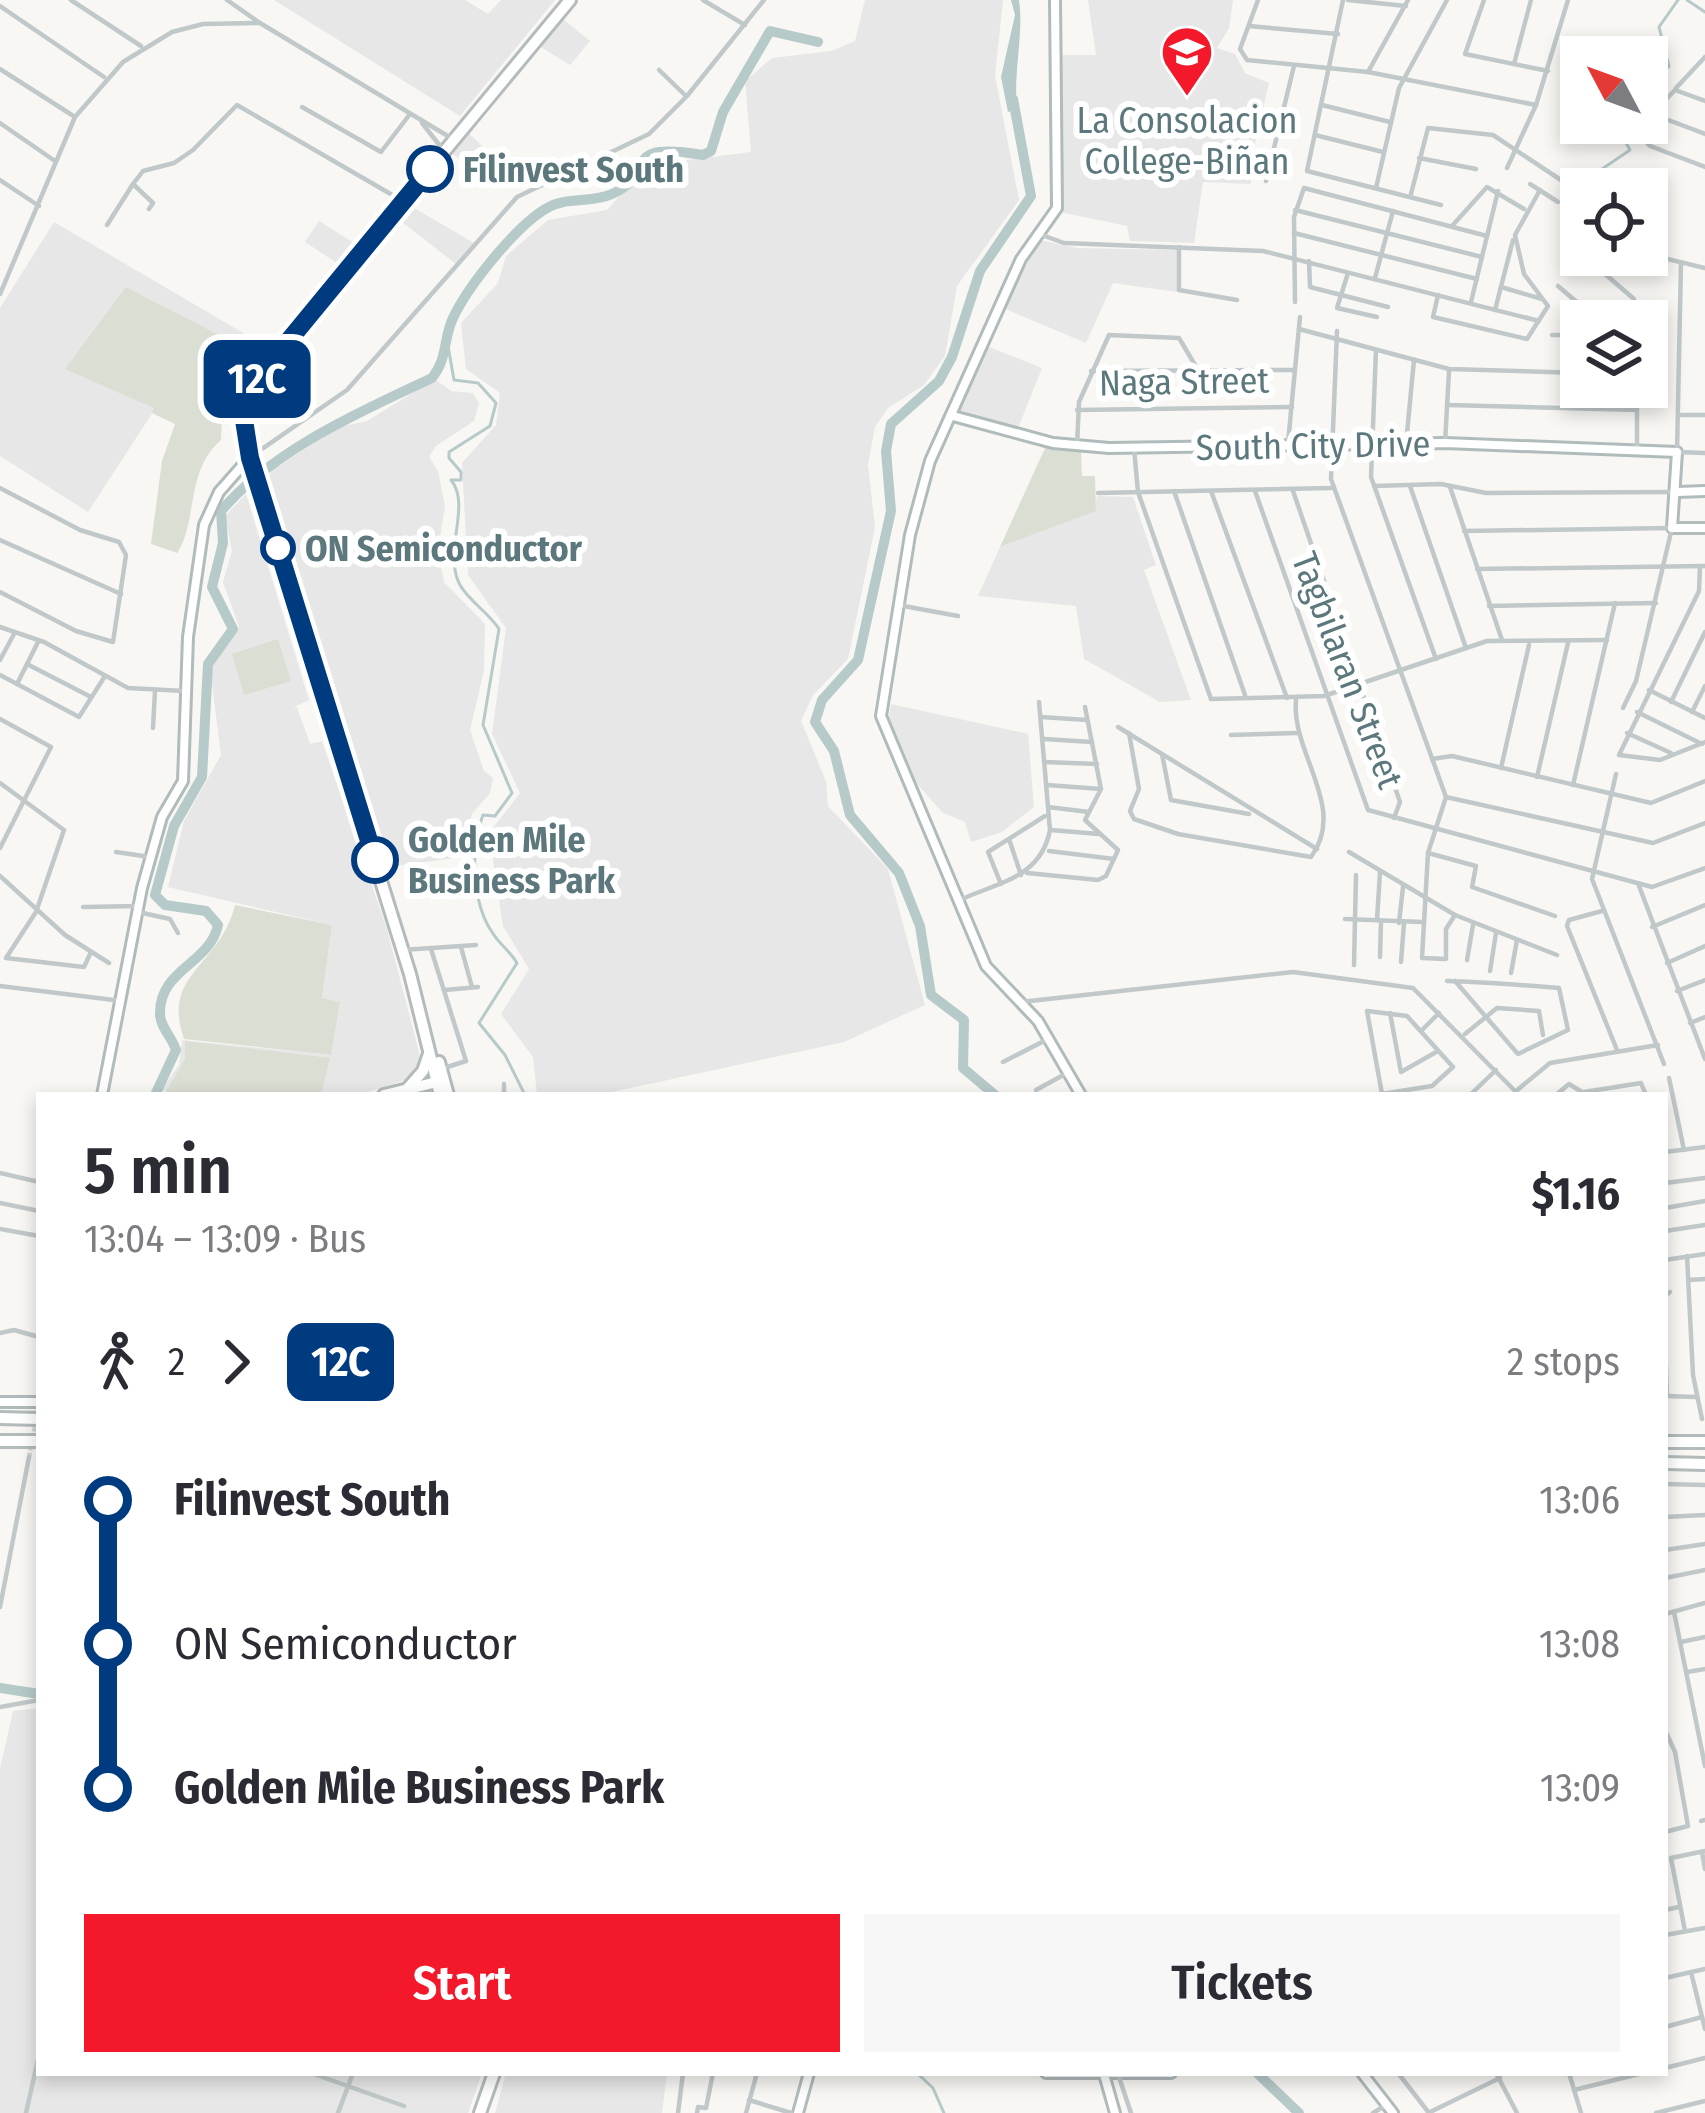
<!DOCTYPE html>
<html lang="en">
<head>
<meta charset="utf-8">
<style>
	:root { --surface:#fff; --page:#f7f7f7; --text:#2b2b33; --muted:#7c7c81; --accent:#f3192b }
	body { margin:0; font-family:"Fira Sans Condensed",sans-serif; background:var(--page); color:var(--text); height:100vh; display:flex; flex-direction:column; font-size:45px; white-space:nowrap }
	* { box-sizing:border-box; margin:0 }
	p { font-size:39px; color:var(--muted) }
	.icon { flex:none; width:66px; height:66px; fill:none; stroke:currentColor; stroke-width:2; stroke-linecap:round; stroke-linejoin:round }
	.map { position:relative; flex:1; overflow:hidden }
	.panel { position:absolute; left:36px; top:1092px; width:1632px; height:984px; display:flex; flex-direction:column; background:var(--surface); border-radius:0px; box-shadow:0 6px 18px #0003 }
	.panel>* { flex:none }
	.badge { padding:0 24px; border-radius:18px; font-size:42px; line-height:78px }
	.needle { width:78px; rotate:311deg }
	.tools { position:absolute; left:1560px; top:36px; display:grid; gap:24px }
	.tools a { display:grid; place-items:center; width:108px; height:108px; border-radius:0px; background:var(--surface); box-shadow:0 6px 18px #0003; font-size:60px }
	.map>.badge { position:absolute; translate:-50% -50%; box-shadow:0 0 0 6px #fff }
	.legs { display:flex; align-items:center; gap:18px; height:132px; padding:0 48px; font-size:39px }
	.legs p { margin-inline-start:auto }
	.summary { display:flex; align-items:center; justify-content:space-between; height:204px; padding:0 48px }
	h1 { font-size:66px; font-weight:600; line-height:90px }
	.button { display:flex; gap:24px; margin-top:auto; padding:24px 48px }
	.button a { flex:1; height:138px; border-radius:0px; background:var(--accent); color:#fff; font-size:48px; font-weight:600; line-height:138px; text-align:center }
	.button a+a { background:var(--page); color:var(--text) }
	ul { padding:0 48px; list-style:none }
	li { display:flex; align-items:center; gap:42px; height:144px; font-size:45px }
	li i { display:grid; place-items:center; width:18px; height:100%; margin:0 15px; background:currentColor }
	li i::after { content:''; width:30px; height:30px; margin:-15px; border:9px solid; border-radius:50%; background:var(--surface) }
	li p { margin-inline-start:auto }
	li:first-child i { background:linear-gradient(#0000 50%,currentColor 0) }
	li:last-child i { background:linear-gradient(currentColor 50%,#0000 0) }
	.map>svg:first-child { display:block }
	.built { fill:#e6e7e6 }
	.green { fill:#daded3 }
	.water { fill:#b6cac9 }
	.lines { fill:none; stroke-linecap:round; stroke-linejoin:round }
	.stream { stroke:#b6cac9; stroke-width:3 }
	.river { stroke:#b6cac9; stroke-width:10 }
	.street-tunnel { stroke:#d1d7d6; stroke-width:4.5; stroke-dasharray:4.5 2; stroke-linecap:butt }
	.secondary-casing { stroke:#b0bbbc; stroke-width:14 }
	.highway-casing { stroke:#b3bbbc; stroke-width:16 }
	.street { stroke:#c0c8c9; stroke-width:4.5 }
	.secondary { stroke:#fff; stroke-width:8 }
	.highway { stroke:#fff; stroke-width:10 }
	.line-1-casing { stroke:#fff; stroke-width:27 }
	.line-1 { stroke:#003b80; stroke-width:18 }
	.stop-1-dot { fill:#fff; stroke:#003b80; stroke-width:6 }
	.labels { text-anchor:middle; stroke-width:12; stroke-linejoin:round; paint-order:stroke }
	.poi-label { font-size:36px; fill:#5c787c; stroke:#fff }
	.stop-label { font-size:36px; font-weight:bold; fill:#5c787c; stroke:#fff; text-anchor:start }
	.street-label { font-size:36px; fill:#5c787c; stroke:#fff }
</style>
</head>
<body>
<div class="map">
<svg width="1705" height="2113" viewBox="0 0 1705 2113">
	<rect width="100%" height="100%" fill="#f8f7f4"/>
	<g class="built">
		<polygon points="274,0 465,0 488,14 501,0 555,0 460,116"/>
		<polygon points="865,0 1003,0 995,76 1019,200 957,286 945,356 924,385 888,408 875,427 868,465 875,527 848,659 813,695 801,721 826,781 828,806 888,869 925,1005 844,1042 598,1095 537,1095 533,1057 501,1014 529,969 503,926 489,833 520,793 492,734 506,628 468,575 462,463 496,425 500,393 466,369 461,323 498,283 506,256 548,220 607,210 647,165 751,152 745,81 772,58 831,51 855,41"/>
		<polygon points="1088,0 1233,0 1229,28 1217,48 1235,54 1245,73 1269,83 1251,161 1251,184 1203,182 1194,243 1130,241 1127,226 1060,212 1062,55 1096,55"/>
		<polygon points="563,19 590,41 570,65 539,46"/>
		<polygon points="467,132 501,163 487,178 450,152"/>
		<polygon points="409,205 474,243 456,264 398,219"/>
		<polygon points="319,221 354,243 337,263 305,242"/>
		<polygon points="54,222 272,350 265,359 126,287 155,409 88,512 0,456 0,308"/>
		<polygon points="1040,240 1077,248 1177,250 1177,292 1113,283 1086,343 1003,308"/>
		<polygon points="987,346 1042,368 1016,433 958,414"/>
		<polygon points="435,379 451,391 473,393 479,403 474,421 436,446 429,457 438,471 445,507 438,550 444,582 485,624 484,670 470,730 484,771 493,778 490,793 472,814 463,857 387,867 263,483 274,469 339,427 367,421"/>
		<polygon points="246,494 309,700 292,708 297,707 310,744 322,741 387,929 420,1056 414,1077 359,1095 160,1091 179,1065 182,1040 331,1055 340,1002 322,998 332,925 168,887 184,821 221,755 210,668 239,627 223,582 232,551 225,516"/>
		<polygon points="1097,496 1133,497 1156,565 1144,570 1191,700 1160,702 1084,659 1076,606 978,596 1000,547 1095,511"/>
		<polygon points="891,704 1028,734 1034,807 1002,832 971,842 965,822 943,813 917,784 889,718"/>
		<polygon points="39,1708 39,2073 482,2073 468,2113 0,2113 0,1769 13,1711"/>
		<polygon points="506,2073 667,2073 662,2113 495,2113"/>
	</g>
	<g class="green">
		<path d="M126,287L258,355L222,414L221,440C185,471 198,522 177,553L151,544L162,461L175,424L152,413L154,408L65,369Z"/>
		<polygon points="1045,448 1081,452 1082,476 1095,476 1096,511 1000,547"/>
		<polygon points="278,639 291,681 244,695 232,654"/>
		<path d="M235,905L332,925L322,998L340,1002L331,1055L184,1039C161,973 220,967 235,905Z"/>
		<polygon points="185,1041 330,1058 321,1095 164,1095 185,1059"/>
	</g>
	<path class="water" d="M1011,0H1019C1024,34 1013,72 1017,109L1008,112L1001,77L1015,15Z"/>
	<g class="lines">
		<g class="stream">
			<polyline points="1687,0 1705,12"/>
			<polyline points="1647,80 1660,78 1669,66 1659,27 1678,0"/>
			<polyline points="1581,90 1568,95 1581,103"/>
			<polyline points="1596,180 1602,169 1630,150 1615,123"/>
			<path d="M448,346L454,380L478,383L496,403L490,426L449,452V458L461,472V480H451C472,506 442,551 460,585C469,601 489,613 499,629L483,725L512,793L495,816L483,815C470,847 472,903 492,932C499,944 510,951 517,963L479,1023L505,1055L525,1095"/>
			<polyline points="917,2073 933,2088 944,2113"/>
		</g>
		<g class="river">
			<path d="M155,1095L176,1050C172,1037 160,1027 160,1014C159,969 210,964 218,925L206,911L165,905L155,895L174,826L202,777L208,664L233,629L212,587L223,543L221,511C274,449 360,412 432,378C448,358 443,339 453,318C468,286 518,223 549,207C567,197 593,203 612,194C661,172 615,141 703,155L711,151L723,112L770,31L818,42"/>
			<polyline points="995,1095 963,1068 964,1020 931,995 920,926 899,873 850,815 834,751 815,722 822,700 858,660 891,511 886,451 891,424 939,381 952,357 980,271 1031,196 1013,99"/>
			<polyline points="0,1688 39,1694"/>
			<polyline points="1257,2073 1299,2113"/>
		</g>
		<polyline class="street-tunnel" points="29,1457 36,1421"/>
		<g class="secondary-casing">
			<g id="secondary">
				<polyline points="1055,0 1057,208 1021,259 930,461 910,535 881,716 986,966 1038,1021 1081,1095"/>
				<polyline points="953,416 1053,443 1109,448 1445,443 1677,452 1672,528 1705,528"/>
				<polyline points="1677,492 1705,491"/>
				<polyline points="102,1095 142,888 162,817 183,781 188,637 204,525 219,492 249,458"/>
				<polyline points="0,1402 39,1402"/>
				<polyline points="1046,2073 1171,2073"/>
				<polyline points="1362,2073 1393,2113"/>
				<polyline points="1104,2074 1115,2113"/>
				<polyline points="798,2113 809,2073"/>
			</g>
		</g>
		<g class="highway-casing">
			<g id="highway">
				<polyline points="439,1062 448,1095"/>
				<polyline points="408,1088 423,1071 429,1054"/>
				<polyline points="384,1095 441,1081"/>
				<polyline points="440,1095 410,974 249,458 244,414 263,370 570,0"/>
				<polyline points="0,1418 39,1419"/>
				<polyline points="0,1441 39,1441"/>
				<polyline points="1665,1442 1705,1442"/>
				<polyline points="1665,1463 1705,1464"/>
				<polyline points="480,2113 494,2073"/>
			</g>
		</g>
		<g class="street">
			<polyline points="71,0 141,46"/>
			<polyline points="227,0 260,23"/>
			<polyline points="703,0 745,25"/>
			<polyline points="1258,0 1240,49 1247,60 1368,72 1536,105"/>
			<polyline points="1343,0 1307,171 1441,205"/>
			<polyline points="1348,0 1406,6"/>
			<polyline points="1484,0 1465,54 1548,71"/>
			<polyline points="0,6 104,77"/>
			<polyline points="1249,26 1338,34"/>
			<polyline points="1514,64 1531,0"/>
			<polyline points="0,69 75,117"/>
			<polyline points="659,70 685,95"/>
			<polyline points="1368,72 1408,0"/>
			<polyline points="1676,88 1705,57"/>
			<polyline points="1322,105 1390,122"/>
			<polyline points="302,107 381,152 410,114"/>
			<polyline points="1655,115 1705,134"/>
			<polyline points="1647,119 1675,90 1705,101"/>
			<polyline points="0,123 55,161"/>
			<polyline points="422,123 444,151"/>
			<polyline points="1642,123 1641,136 1650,146 1705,167"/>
			<polyline points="1315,135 1383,152"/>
			<polyline points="1419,158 1476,169"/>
			<polyline points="1507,168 1536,105 1568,0"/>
			<polyline points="0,180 39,206"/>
			<polyline points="1266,181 1294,66"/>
			<polyline points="1530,184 1558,202"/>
			<polyline points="1376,188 1399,88 1447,0"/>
			<polyline points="1411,194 1428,128 1493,135 1573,188 1575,244 1581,254"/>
			<polyline points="149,209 153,203 133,184 143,171 174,163 193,150 237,105 401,200"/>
			<polyline points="1295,210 1482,257"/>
			<polyline points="107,225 133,184"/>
			<polyline points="1452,226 1487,187 1524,209"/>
			<polyline points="1294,233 1477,279"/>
			<polyline points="1039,234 1064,243 1263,251 1539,321"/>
			<polyline points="1179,247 1179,290 1237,300"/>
			<polyline points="1647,254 1705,268"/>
			<polyline points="1583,255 1634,299 1637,321"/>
			<polyline points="1309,261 1310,287 1388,307"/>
			<polyline points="1681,263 1677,452 1705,453"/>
			<polyline points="1348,273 1337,308 1377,317"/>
			<polyline points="1375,278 1393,211"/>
			<polyline points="1558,286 1599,321"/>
			<polyline points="1501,287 1542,299"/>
			<polyline points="0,294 75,117 123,62 172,32 203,24 260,23 451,138"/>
			<polyline points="1438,295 1433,317 1527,339 1548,306 1524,274 1515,235 1540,190"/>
			<polyline points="1295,302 1294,217 1304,188 1487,236"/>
			<polyline points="1471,302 1498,191"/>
			<polyline points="1495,310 1513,240"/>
			<polyline points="1299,329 1449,369 1581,373"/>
			<polyline points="1337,331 1331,479 1446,797 1428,853 1422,958 1446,959 1446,929 1455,915"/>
			<polyline points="1552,335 1581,335"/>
			<polyline points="1376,350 1371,477 1436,659"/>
			<polyline points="1091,371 1295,370"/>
			<polyline points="1637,387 1637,450"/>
			<polyline points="1447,405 1637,410"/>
			<polyline points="1077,410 1292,407"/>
			<polyline points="1681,415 1705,415"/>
			<polyline points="1288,443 1300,317"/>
			<polyline points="1445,443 1449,371"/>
			<polyline points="1406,444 1414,360"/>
			<polyline points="1077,446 1079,402 1109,335 1179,338 1198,370"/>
			<polyline points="1134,448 1138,492 1211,699 1324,696 1487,641 1607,640"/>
			<polyline points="249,458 347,390 517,197 649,134 687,96 764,0"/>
			<polyline points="1374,486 1441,484 1486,493 1673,492"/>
			<polyline points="1410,486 1466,648"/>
			<polyline points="1450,487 1502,640"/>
			<polyline points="0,488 80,530 119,542 126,555 113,642 76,631 0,592"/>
			<polyline points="1174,491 1245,695"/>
			<polyline points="1211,491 1287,698"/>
			<polyline points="1255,491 1368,810 1652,887 1705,868"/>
			<polyline points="1293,491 1400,802 1394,818"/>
			<polyline points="1098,493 1332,488"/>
			<polyline points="1464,531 1672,528 1636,681 1623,708"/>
			<polyline points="0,540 121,594"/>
			<polyline points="1700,566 1699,591 1619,755 1660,760 1705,742"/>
			<polyline points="1477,569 1705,566"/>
			<polyline points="898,605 958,616"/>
			<polyline points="1489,606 1656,603"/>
			<polyline points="0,627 44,642 128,688 184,691"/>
			<polyline points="0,660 14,634"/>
			<polyline points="27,664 91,697"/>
			<polyline points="0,675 79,717 105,676"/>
			<polyline points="17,684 38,642"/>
			<polyline points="1649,690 1705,718"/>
			<polyline points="1671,702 1705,632"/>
			<polyline points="1637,712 1702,744"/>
			<polyline points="1692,712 1705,686"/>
			<polyline points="1041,717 1087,720"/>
			<polyline points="0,719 51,747 0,848"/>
			<polyline points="1118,727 1317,849"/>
			<polyline points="153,728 155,691"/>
			<path d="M1129,733L1139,789L1130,811L1134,819L1178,834L1311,857C1348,807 1291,754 1296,700"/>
			<polyline points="1627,733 1671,753"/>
			<polyline points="1231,735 1298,733"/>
			<polyline points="1044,739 1092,742"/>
			<polyline points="1162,754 1171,800 1249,814"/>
			<polyline points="1432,759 1452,756 1651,803 1705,781"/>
			<polyline points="1044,762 1097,764"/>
			<polyline points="1501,768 1529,645"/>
			<polyline points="1616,774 1592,879 1664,1064"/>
			<polyline points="1537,777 1568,643"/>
			<polyline points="0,783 64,830 36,912 6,958 84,967 91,952"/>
			<polyline points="1047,785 1101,789"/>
			<polyline points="1573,785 1615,603"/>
			<polyline points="1446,797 1653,843 1705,823"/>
			<polyline points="1048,807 1089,812"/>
			<polyline points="1051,830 1099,834"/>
			<polyline points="1010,842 1021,875"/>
			<polyline points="1049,851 1114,859"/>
			<polyline points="116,852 150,857"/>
			<polyline points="1349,852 1455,915 1557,955"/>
			<polyline points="1428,853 1476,866 1472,887 1555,916"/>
			<polyline points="1027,873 1098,880 1106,876 1118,850 1085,820 1101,789 1085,707"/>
			<polyline points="0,876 65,935 109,963"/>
			<polyline points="1001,884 988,852 1045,816"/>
			<polyline points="1639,886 1705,1059"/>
			<path d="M962,899C1000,882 1041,877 1050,830L1039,702"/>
			<polyline points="83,907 139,906"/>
			<polyline points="1602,911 1569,920 1567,926 1617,1050"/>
			<polyline points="138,912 170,919 178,933"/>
			<polyline points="1345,919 1422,922"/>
			<polyline points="1377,920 1380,872"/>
			<polyline points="1399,923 1403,887"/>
			<polyline points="1652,927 1705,905"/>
			<polyline points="461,947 472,987"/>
			<polyline points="431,949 466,1061 441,1069"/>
			<polyline points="402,950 476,945"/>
			<polyline points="1380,957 1381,922"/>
			<polyline points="1467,960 1473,925"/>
			<polyline points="1401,962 1404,923"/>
			<polyline points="1667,963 1705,946"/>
			<polyline points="1354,965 1356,875"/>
			<polyline points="1490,971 1496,933"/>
			<polyline points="1511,973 1517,940"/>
			<path d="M1447,981C1484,982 1522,985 1559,988L1568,1030L1518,1054L1455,981"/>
			<polyline points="0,986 122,1001"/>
			<polyline points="445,990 478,987"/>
			<polyline points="1677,991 1705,980"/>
			<polyline points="1021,1002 1293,972 1413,988 1519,1095"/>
			<polygon points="1367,1011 1407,1016 1453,1067 1432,1086 1382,1094"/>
			<polyline points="1390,1013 1401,1072 1438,1051"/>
			<polyline points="1690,1023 1705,1017"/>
			<polyline points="1422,1030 1439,1013"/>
			<polyline points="1465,1034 1497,1008 1539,1011 1543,1035"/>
			<polyline points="1003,1062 1046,1040"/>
			<polyline points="1669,1078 1684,1150"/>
			<polyline points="1036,1090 1067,1073"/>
			<polyline points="1516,1091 1550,1063 1658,1045"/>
			<polyline points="1584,1092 1641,1083 1646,1095"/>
			<polyline points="504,1095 504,1084"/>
			<polyline points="1470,1095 1496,1070"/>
			<polyline points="1556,1095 1569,1084 1587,1095"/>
			<polyline points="1665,1152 1705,1147"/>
			<polyline points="0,1173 39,1182"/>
			<polyline points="1665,1183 1705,1178"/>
			<polyline points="0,1203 39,1211"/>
			<polyline points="1665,1208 1705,1201"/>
			<polyline points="0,1229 39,1236"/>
			<polyline points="1665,1231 1705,1225"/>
			<polyline points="1687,1256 1693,1375 1702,1419"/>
			<polyline points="1665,1260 1705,1254"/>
			<polyline points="1688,1280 1705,1279"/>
			<polyline points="1665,1296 1670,1292"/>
			<polyline points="0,1333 14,1330 39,1337"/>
			<polyline points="1665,1336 1667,1396"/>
			<polyline points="1666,1396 1696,1397"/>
			<polyline points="38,1410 39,1407"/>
			<polyline points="1665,1484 1705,1485"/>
			<polyline points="1665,1517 1705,1515"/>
			<polyline points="1665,1550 1705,1544"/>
			<polyline points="1665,1578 1705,1570"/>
			<polyline points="0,1607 29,1457"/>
			<polyline points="1674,1612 1705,1766"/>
			<polyline points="1665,1614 1705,1603"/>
			<polyline points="1681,1642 1705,1637"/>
			<polyline points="1687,1672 1705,1669"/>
			<polyline points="0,1707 39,1700"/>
			<polyline points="1665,1730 1675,1752 1688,1826 1665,1832"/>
			<polyline points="1701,1821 1705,1820"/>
			<polyline points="1702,1852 1705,1869"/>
			<polyline points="1665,1910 1679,1907"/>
			<polyline points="1685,1931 1671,1858 1705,1851"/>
			<polyline points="1665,1935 1705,1928"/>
			<polyline points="1691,1972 1705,2029"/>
			<polyline points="1665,1978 1705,1969"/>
			<polyline points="1665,2027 1702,2017"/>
			<polyline points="1665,2068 1705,2058"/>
			<polyline points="311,2073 404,2106"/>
			<polyline points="1398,2073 1429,2113"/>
			<polyline points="1496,2073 1517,2113"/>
			<polyline points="1569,2073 1581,2113"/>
			<polyline points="1118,2074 1131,2113"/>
			<polyline points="1574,2090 1643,2073"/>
			<polyline points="749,2100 791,2113"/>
			<polyline points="26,2113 39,2055"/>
			<polyline points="338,2113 353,2073"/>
			<polyline points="678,2113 683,2073"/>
			<polyline points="697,2113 698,2107 706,2108 713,2073"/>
			<polyline points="746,2113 757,2073"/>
			<polyline points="1373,2113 1386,2105"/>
			<polyline points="1428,2113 1500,2078"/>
			<polyline points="1656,2113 1705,2101"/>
		</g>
		<use href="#secondary" class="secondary"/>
		<use href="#highway" class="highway"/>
	</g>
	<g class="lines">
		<g class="line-1-casing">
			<polyline id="line-1" points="375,860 250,458 244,420 257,379 430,169"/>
		</g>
		<use href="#line-1" class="line-1"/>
	</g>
	<defs>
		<g id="university-pin" transform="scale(2.7)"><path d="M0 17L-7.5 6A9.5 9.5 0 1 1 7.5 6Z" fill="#f3192b" stroke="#fff"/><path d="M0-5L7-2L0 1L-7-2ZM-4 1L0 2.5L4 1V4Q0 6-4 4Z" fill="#fff"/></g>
	</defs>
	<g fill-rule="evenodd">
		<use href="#university-pin" x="1187" y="52"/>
	</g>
	<g class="stop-1-dot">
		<circle cx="430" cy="169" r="21"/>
		<circle cx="278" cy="548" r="15"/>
		<circle cx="375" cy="860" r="21"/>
	</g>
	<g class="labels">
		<g class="poi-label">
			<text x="1187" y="133">La Consolacion<tspan x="1187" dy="41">College-Biñan</tspan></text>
		</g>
		<g class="stop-label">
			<text x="463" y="182">Filinvest South</text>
			<text x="305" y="561">ON Semiconductor</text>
			<text x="408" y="852">Golden Mile<tspan x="408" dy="41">Business Park</tspan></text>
		</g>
		<g class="street-label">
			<text transform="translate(1184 381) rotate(-1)" y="13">Naga Street</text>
			<text transform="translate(1313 445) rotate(-1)" y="13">South City Drive</text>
			<text transform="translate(1348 670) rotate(69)" y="13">Tagbilaran Street</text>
		</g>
	</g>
</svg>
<div class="tools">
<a><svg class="needle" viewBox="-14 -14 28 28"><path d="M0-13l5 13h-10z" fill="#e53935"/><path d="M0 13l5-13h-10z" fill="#7c7c81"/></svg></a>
<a><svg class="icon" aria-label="locate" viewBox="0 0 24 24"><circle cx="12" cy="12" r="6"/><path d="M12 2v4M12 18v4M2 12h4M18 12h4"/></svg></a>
<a><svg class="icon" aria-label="layers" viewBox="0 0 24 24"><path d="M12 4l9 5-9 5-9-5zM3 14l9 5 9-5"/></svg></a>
</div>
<b class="badge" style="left:257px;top:379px;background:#003b80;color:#fff">12C</b>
<section class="panel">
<div class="summary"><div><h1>5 min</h1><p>13:04 – 13:09 · Bus</p></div><b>$1.16</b></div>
<div class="legs"><svg class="icon" aria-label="walk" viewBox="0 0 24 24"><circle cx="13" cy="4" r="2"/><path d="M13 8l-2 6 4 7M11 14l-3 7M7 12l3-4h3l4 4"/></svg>2<svg class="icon" aria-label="forward" viewBox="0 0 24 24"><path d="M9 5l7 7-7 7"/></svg><b class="badge" style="background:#003b80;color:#fff">12C</b><p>2 stops</p></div>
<ul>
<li><i style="color:#003b80"></i><b>Filinvest South</b><p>13:06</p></li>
<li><i style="color:#003b80"></i><span>ON Semiconductor</span><p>13:08</p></li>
<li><i style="color:#003b80"></i><b>Golden Mile Business Park</b><p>13:09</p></li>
</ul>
<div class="button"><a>Start</a><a>Tickets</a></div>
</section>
</div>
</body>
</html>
